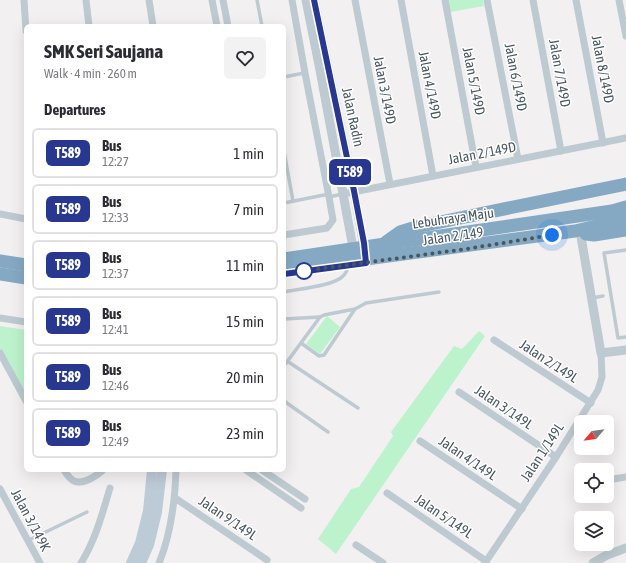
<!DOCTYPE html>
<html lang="en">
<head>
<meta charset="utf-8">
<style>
	:root { --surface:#fff; --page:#f2f2f3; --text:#2b2b33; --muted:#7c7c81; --line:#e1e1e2 }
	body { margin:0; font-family:"Asap Condensed",sans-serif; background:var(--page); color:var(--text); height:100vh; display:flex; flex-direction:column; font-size:15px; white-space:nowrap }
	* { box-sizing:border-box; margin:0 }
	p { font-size:13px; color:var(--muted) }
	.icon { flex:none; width:22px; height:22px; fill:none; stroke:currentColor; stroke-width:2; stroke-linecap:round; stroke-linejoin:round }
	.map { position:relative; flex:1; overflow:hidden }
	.side { position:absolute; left:24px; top:24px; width:262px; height:448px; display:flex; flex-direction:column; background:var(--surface); border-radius:6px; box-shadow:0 4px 16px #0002 }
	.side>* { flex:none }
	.badge { padding:0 8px; border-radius:6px; font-size:14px; line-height:26px }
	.needle { width:26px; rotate:242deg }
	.fabs { position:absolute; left:574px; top:415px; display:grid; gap:8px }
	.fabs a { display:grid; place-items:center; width:40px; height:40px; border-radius:6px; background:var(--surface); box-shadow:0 4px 16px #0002; font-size:20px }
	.you { position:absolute; width:20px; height:20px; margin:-10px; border:3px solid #fff; border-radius:50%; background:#1a73e8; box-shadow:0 0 0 6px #1a73e833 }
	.map>.badge { position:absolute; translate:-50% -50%; box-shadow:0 0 0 2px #fff }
	h2 { padding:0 20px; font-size:15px; line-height:36px }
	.round { display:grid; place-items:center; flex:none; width:42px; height:42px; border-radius:6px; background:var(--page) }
	.headline { display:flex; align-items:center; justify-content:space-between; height:68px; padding:0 20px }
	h1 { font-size:19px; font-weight:700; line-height:30px }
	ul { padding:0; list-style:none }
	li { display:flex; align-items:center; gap:12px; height:50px; margin:0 8px 6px; padding:0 12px; border:2px solid var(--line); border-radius:6px }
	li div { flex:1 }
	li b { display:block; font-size:15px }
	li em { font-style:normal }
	li .badge { min-width:44px; font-weight:700; text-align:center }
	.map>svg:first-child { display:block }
	.green { fill:#bdf3cc }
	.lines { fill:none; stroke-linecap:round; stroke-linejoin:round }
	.service { stroke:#bdcad1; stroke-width:3.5 }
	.minor { stroke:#bdcad1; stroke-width:7 }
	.tertiary { stroke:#bdcad1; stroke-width:9 }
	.secondary { stroke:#bdcbd6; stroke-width:10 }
	.motorway { stroke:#85a9c3; stroke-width:13 }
	.line-casing { stroke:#fff; stroke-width:9 }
	.line { stroke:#283890; stroke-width:6 }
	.walk { stroke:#475760; stroke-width:4; stroke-dasharray:0 7.2 }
	.stop-dot { fill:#fff; stroke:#283890; stroke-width:2 }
	.labels { text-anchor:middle; stroke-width:3; stroke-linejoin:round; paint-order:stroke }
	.street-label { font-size:14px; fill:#475760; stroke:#fff }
</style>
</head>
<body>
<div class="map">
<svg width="626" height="563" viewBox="0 0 626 563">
	<rect width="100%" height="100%" fill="#f3f0f1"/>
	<g class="green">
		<polygon points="448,0 483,0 484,6 450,12"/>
		<polygon points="327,316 340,327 320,354 306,344"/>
		<polygon points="0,326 26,330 26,394 0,348"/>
		<polygon points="479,331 485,336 336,554 318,539 351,489 359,487 393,436 391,432 454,346 462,349"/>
	</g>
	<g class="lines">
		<g class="service">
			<polyline points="257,0 262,26"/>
			<polyline points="284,77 304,73"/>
			<polyline points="284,151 293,201"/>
			<polyline points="329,197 342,194"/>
			<polyline points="284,203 329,194"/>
			<polyline points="626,250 604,253 618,338 626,337"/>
			<path d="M284,292C298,289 334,286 343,276C346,274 347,269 349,265"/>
			<polyline points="592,298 603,296"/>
			<polyline points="284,319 320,317"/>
			<polyline points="301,343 319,356 324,355 355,309"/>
			<polyline points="287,361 358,408"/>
			<polyline points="284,366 320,317 324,315 355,309 366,303 439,292"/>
			<polyline points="284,401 328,432"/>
			<polyline points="27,541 87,512"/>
		</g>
		<g class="minor">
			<polyline points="24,0 26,31"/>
			<polyline points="86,0 89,26"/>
			<polyline points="149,0 153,26"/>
			<polyline points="212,0 217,26"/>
			<polyline points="223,0 228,26"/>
			<polyline points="355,0 390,184"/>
			<polyline points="401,0 433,176"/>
			<polyline points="445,0 476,167"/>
			<polyline points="487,0 518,159"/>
			<polyline points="533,0 561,151"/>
			<polyline points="576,0 603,143"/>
			<polyline points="619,0 626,36"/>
			<polyline points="343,194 626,138"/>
			<polyline points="0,214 26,219"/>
			<polyline points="284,235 327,228 333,220 329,197 305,73 292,0"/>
			<polyline points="0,318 26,322"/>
			<polyline points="494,340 591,403"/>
			<polyline points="0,353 26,401"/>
			<polyline points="459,392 556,457"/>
			<polyline points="420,441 522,509"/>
			<path d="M64,470C66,473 68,476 70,478C79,488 95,477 103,470"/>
			<polyline points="246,470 301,508"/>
			<polyline points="262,470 305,499"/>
			<polyline points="607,480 626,477"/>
			<polyline points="0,489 40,563"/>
			<polyline points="387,493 486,561"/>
			<polyline points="175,498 267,560"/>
			<polyline points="356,545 383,563"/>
			<path d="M81,563C96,539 102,514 110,488"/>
			<path d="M159,563C171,534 175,501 176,470"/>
			<polyline points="485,563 556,457 598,390 602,377 601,353"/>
		</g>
		<g class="tertiary">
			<polyline points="306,0 320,70 354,253"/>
			<polyline points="314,0 354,191 365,252"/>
			<polyline points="580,231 601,353 626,350"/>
			<polyline points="593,563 607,555 626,548"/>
		</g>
		<g class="secondary">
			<polyline points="131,563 140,543 148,511 152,470"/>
			<polyline points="141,563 149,545 157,512 162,470"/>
		</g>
		<g class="motorway">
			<polyline points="586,234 594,235 626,230"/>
			<polyline points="386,242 400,232 416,227 626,184"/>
			<polyline points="284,259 385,244 612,211 626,207"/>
			<polyline points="0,261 26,265"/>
			<polyline points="284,270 575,231 626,219"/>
			<polyline points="0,274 26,278"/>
		</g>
	</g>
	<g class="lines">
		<g class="line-casing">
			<polyline id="line" points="284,274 366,263 364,243 354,191 314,0"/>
		</g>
		<use href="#line" class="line"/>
		<polyline class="walk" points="304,271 466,249 552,235"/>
	</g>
	<circle class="stop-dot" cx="304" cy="271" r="8"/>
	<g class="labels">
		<g class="street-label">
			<text transform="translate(603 69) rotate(79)" y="5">Jalan 8/149D</text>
			<text transform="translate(560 73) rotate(80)" y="5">Jalan 7/149D</text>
			<text transform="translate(516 77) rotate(79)" y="5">Jalan 6/149D</text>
			<text transform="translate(474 81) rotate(79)" y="5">Jalan 5/149D</text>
			<text transform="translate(430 85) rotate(79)" y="5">Jalan 4/149D</text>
			<text transform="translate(385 90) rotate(79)" y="5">Jalan 3/149D</text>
			<text transform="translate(353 117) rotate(78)" y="5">Jalan Radin</text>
			<text transform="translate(482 153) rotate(-11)" y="5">Jalan 2/149D</text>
			<text transform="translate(453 218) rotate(-8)" y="5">Lebuhraya Maju</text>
			<text transform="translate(453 236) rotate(-8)" y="5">Jalan 2/149</text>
			<text transform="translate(549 361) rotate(33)" y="5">Jalan 2/149L</text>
			<text transform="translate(504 407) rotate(34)" y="5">Jalan 3/149L</text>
			<text transform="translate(542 452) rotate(-57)" y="5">Jalan 1/149L</text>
			<text transform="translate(468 458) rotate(34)" y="5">Jalan 4/149L</text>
			<text transform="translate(444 516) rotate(34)" y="5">Jalan 5/149L</text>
			<text transform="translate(228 518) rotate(34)" y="5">Jalan 9/149L</text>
			<text transform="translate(31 520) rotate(62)" y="5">Jalan 3/149K</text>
		</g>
	</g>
</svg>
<div class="fabs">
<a><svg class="needle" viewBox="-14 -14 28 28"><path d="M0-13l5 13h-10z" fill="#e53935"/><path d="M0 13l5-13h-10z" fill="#7c7c81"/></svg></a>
<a><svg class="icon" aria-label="locate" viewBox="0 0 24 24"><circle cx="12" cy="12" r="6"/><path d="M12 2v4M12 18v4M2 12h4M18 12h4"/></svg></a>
<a><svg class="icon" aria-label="layers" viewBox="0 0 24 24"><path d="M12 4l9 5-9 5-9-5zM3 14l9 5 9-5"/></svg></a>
</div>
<div class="you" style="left:552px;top:235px"></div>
<b class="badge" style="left:350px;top:172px;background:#283890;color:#fff">T589</b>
<section class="side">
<div class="headline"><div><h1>SMK Seri Saujana</h1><p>Walk · 4 min · 260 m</p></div><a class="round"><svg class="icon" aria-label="heart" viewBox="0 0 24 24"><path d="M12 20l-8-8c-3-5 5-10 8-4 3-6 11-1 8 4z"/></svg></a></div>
<h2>Departures</h2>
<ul>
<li><span class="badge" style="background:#283890;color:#fff">T589</span><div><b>Bus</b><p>12:27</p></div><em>1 min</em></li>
<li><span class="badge" style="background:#283890;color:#fff">T589</span><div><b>Bus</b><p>12:33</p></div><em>7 min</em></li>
<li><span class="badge" style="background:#283890;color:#fff">T589</span><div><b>Bus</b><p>12:37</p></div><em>11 min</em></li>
<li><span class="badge" style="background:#283890;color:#fff">T589</span><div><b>Bus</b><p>12:41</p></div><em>15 min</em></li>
<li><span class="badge" style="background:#283890;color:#fff">T589</span><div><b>Bus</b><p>12:46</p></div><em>20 min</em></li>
<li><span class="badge" style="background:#283890;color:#fff">T589</span><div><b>Bus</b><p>12:49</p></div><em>23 min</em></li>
</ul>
</section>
</div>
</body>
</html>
